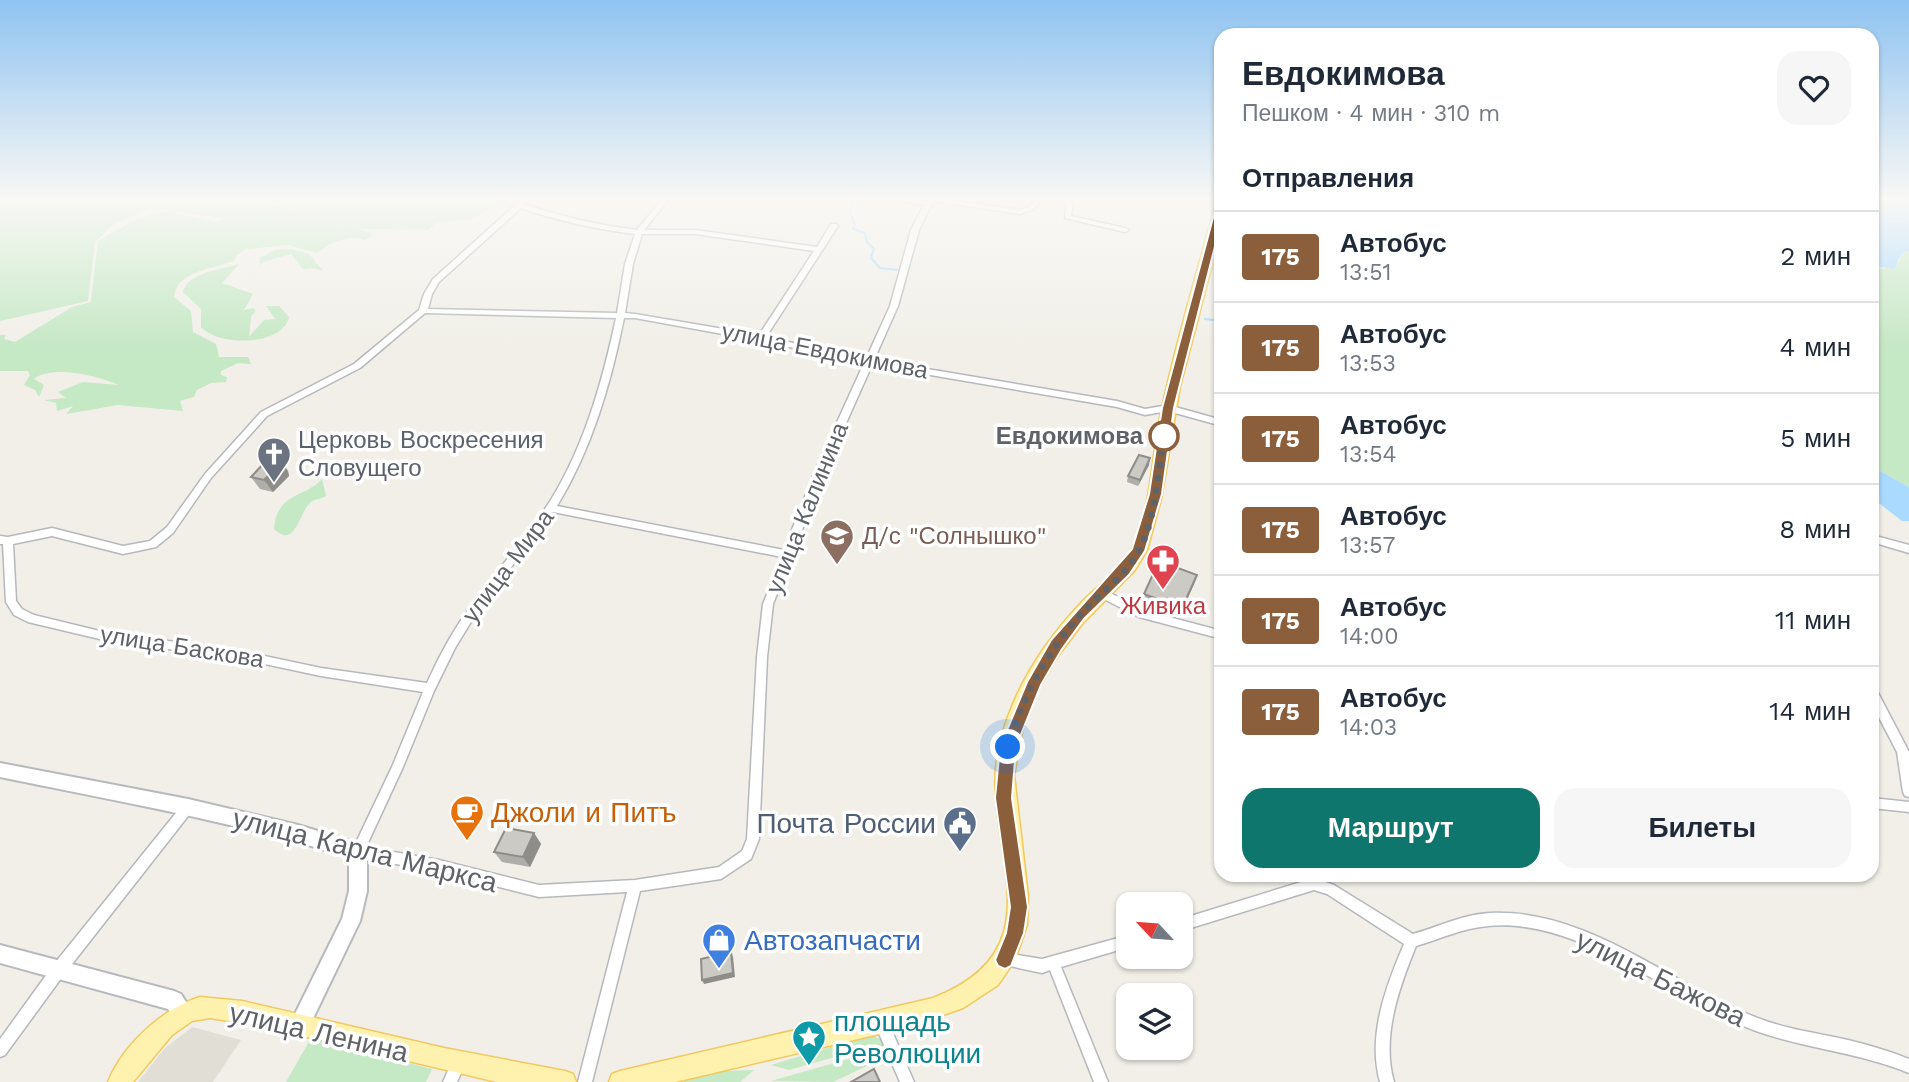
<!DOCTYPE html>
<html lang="ru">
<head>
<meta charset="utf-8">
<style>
	:root { --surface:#fff; --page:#f6f6f7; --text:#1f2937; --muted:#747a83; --line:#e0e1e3; --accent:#0f766e }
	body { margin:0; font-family:"Work Sans",sans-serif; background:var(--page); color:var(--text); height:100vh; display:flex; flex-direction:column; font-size:26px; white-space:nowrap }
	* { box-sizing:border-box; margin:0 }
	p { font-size:23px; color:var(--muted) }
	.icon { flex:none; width:38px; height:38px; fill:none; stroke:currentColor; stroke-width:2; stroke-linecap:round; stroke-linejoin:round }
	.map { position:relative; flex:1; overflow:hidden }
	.side { position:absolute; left:1214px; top:28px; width:665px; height:854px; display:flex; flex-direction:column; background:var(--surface); border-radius:21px; box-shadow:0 2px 5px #0004 }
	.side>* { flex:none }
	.badge { padding:0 14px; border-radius:5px; font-size:24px; line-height:46px }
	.needle { width:46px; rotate:296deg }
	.fabs { position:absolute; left:1116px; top:892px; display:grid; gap:14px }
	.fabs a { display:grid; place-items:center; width:77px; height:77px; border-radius:14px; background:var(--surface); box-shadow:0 2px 5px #0004; font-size:35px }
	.you { position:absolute; width:35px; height:35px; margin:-18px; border:5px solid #fff; border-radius:50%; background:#1a73e8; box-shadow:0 0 0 10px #1a73e833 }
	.map>.badge { position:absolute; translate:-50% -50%; box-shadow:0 0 0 4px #fff }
	h2 { padding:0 28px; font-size:26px; line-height:63px }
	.round { display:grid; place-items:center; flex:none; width:74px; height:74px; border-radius:21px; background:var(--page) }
	.headline { display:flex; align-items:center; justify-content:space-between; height:119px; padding:0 28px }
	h1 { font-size:33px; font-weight:700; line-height:52px }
	.action { display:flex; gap:14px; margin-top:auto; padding:14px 28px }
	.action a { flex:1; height:80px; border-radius:21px; background:var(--accent); color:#fff; font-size:28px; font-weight:700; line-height:80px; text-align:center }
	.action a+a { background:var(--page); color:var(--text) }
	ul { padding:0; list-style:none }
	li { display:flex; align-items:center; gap:21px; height:91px; padding:0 28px; border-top:2px solid var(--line) }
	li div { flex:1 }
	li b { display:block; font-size:26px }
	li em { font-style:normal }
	li .badge { min-width:77px; font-weight:700; text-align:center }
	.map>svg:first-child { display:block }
	.education { fill:#e1ded6 }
	.green { fill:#c5e8c5 }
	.water { fill:#aadaff }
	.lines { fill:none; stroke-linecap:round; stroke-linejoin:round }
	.stream { stroke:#aadaff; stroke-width:2 }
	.street-casing { stroke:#b5b8bc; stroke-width:3 }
	.secondary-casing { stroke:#b6babf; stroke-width:4 }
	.primary-casing { stroke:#f2c960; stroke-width:3 }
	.street { fill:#fff; fill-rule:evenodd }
	.secondary { fill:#fff; fill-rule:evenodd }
	.primary { fill:#fff2af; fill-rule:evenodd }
	.wall { fill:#afaea9 }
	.shaded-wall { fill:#8f8d8a }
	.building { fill:#cccac5; stroke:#8f8d8a; stroke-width:2 }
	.line { fill:#8b5e3c; stroke:#fff; stroke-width:2 }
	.walk { stroke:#5f6368; stroke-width:7; stroke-dasharray:0 12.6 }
	.stop-dot { fill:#fff; stroke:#8b5e3c; stroke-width:3.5 }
	.labels { text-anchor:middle; stroke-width:7; stroke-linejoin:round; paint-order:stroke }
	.street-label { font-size:24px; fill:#5f6368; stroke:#fff }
	.stop-label { font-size:24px; font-weight:bold; fill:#5f6368; stroke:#fff; text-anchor:end }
	.worship-label { font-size:24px; fill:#5b616d; stroke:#fff; text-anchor:start }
	.education-label { font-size:24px; fill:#785e54; stroke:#fff; text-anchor:start }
	.health-label { font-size:24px; fill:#be3a42; stroke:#fff }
	.near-food-label { font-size:28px; fill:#c56008; stroke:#fff; text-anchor:start }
	.near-service-label { font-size:28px; fill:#4e5e75; stroke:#fff; text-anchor:end }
	.near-street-label { font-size:28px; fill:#5f6368; stroke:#fff }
	.near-shop-label { font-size:28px; fill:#366cbe; stroke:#fff; text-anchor:start }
	.near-culture-label { font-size:28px; fill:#0d838f; stroke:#fff; text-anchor:start }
</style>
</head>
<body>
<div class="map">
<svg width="1909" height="1082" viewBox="0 0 1909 1082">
	<rect width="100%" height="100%" fill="#f1efe8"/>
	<polygon class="education" points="192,1027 241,1040 213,1082 138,1082 164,1049"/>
	<g class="green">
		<polygon points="13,198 512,198 471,219 436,223 428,230 355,229 274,203 227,219 153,208 115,223 95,242 88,301 0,321 0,203"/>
		<path d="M273,204L371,233V237L365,240C348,234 331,242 317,253L288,245L246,249L236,256L234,261C215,268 176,271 174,297L191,311L193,332L216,344L219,357H248L251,364L238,363L221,371V375L227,377L226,382L211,383L197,390L194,397L180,401L183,411L118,405L66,414L73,406L57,411L56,403L44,400L66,398L58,392L83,382L119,385C99,376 51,364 34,379L44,385L39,397L35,390L24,385L30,375L28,371H0V335H6L4,339L15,342L72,307L91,302L98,241C119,229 140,215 164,211L215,222Z"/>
		<polygon points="291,249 309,254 323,271 314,268 303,269 291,254 263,262 260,266 260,258 275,250"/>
		<polygon points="1909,251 1909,487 1873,467 1872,266 1883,269 1899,262 1902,253"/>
		<path d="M239,264L222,283L253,294L244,310L253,308L256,310L251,317L249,337L264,320L275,319L266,306H279L289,317C283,346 219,347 201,327V309L183,292C188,272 221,270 239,264Z"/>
		<path d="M322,479L326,496C322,499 315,499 311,502C299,511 296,550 274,529C277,492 305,498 322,479Z"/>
		<polygon points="870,1035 881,1039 889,1055 881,1059 873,1049 866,1048 789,1070 771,1065"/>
		<polygon points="311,1038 432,1069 426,1082 286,1082"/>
		<polygon points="866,1054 875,1062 833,1082 771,1081"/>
		<polygon points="754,1070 740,1082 684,1082 684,1079 722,1071"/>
	</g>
	<g class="water">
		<polygon points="1872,198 1909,198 1909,251 1902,253 1894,269 1873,266"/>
		<polygon points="1873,467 1909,487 1909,521 1902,521 1880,504 1873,508"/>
	</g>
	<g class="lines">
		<g class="stream">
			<polyline points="853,198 850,211 855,225 853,229 865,233 866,241 874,249 871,258 880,268 898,270"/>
			<polyline points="1205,319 1222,321"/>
		</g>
		<g class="street-casing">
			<g id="street">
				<path d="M523,198H530L524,204C561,217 598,225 637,230L663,198H670L644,230H695L817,247L831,224H837L838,226L766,337L866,359L890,306L911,230L924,205L895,200L892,198H906L926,202L928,198H938L1020,210L1030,207L1036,198H1042L1034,209L1020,214L933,201L919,230L898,306L874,360L1117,401L1145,409L1168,405L1222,420V426L1168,411L1145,415L1117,407L872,365L827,466L773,604L767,657L759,839L751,859L721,879L640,891L592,1082H578L627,892L539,897L439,872L358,857L354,855L352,851L392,767L423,692L321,676L236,658L108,641L28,622L14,615L6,602L3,544H0V536L8,537L52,528L123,546L150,541L167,527L205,474L261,412L354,364L419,310L424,294L433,279ZM521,208C558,221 596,229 635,234L625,264L617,313L428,309L432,294L439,282ZM642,234H695L814,251L759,335L635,314L625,313L633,264ZM425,313L616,318C602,384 582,455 543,512C521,544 495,573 472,604C454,629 439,656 427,683L321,668L236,650L108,633L34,615L22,609L16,601L13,544L52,536L123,554L156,547L173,533L211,478L267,416L360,368ZM624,318H635L761,341L864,363L817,466L784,550L557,506C592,449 611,383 624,318ZM553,512L782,557L763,604L757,657L747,839L742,851L719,867L635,880L539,885L439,860L366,847L403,767L434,691L455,648L477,612Z"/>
				<polygon points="1067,198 1073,198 1071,216 1125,228 1129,230 1125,232 1065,218"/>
				<polygon points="1872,535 1909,545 1909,553 1872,542"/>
				<polygon points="1102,589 1146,611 1222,631 1222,639 1139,617 1098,596 1097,593 1098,590"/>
				<polygon points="1872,688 1876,689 1909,752 1909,797 1905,796 1903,792 1897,752 1872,704"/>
				<polygon points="1872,798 1909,802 1909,812 1872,808"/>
				<polygon points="188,802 192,803 194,807 192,811 65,973 5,1055 0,1057 0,1039 55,963 184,803"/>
				<path d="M1314,878L1334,885L1413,934C1438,927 1464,914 1490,913C1586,908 1669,983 1755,1017C1785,1029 1817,1033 1848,1040C1869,1045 1889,1051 1909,1059V1073C1858,1052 1806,1049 1756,1031C1672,1000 1580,917 1488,926C1463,928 1440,939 1416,946C1399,988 1381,1037 1394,1082H1380C1367,1036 1386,986 1404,944L1327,894L1314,890L1181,931V919Z"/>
				<polygon points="1129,935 1129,947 1061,967 1108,1082 1094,1082 1050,970 1042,973 1005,965 1000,964 999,959 1000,954 1005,953 1042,959"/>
				<polygon points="881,1015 886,1017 914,1082 900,1082 874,1022 876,1017"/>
				<polygon points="458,1057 463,1059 465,1064 457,1082 443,1082 453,1059"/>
			</g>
		</g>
		<g class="secondary-casing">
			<g id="secondary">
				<path d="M0,763L188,799L298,825L364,845L367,851V891L360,921L307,1031L300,1034L293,1031L290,1024L342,919L349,891V857C235,822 117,801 0,777Z"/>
				<polygon points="0,945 174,991 181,994 193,1013 190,1020 183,1023 176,1020 168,1009 0,963"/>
			</g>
		</g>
		<g class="primary-casing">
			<g id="primary">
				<path d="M1222,200V227L1180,386L1161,499L1147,550L1135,570L1082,624L1057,657L1037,691L1023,727L1014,775L1028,896L1027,925L1015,960L998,985L963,1008L909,1027L675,1082H609L612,1074L620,1071L933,998C1067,946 975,840 1000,743C1013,690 1044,642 1082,602C1097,586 1119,573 1130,553C1152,512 1151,458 1161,413C1176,342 1197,273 1216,203Z"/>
				<path d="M200,997L242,1001L444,1048L565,1071L573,1074L576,1082H497L261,1026L210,1018L192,1021L172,1035L133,1082H108C123,1045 162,1009 200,997Z"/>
			</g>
		</g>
		<use href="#street" class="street"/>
		<use href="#secondary" class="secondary"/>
		<use href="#primary" class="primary"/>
	</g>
	<g class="wall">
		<polygon points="1149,465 1138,486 1127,482 1128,476"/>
		<polygon points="288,471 289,476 273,492 260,489 251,477"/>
		<polygon points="1194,584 1179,617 1142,603 1144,594"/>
		<polygon points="534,833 541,844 530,867 502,862 494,852"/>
	</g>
	<g class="shaded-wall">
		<polygon points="280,458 288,471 289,476 273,492 264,480"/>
		<polygon points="1150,458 1149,465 1138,486 1140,480"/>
		<polygon points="1197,575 1194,584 1179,617 1182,608"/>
		<polygon points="534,833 541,844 530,867 523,857"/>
		<polygon points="731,952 733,957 735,977 704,984 702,980"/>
	</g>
	<g class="building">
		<polygon points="1139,455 1150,458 1140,480 1128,476"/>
		<polygon points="280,458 280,464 264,480 251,477 266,461"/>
		<polygon points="1159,561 1197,575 1182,608 1144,594"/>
		<polygon points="506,828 534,833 523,857 494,852"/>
		<polygon points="731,952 733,973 702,980 701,959"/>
		<polygon points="874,1069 880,1082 851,1082"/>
	</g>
	<linearGradient id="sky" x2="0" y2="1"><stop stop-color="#8fc3f1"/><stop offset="0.57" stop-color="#f9f8f5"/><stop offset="1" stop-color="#f9f8f5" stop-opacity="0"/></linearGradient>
	<rect width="1909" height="349" fill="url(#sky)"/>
	<polygon class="line" points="1222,200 1226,203 1174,408 1162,494 1145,551 1129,575 1084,619 1062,649 1041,685 1016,747 1012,798 1028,907 1024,933 1011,966 1005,969 998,966 995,960 1006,933 1010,907 995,798 1000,747 1027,682 1051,640 1132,549 1149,494 1162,408 1217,203"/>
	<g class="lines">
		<path class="walk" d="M1008,747C1021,699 1047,652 1080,615C1097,595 1122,579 1136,556C1156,522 1157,475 1164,436"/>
	</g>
	<defs>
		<g id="church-pin" transform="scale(1.75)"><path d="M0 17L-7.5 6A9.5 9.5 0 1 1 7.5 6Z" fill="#6b7280" stroke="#fff"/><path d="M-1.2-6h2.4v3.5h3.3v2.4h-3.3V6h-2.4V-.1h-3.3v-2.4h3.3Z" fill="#fff"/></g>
		<g id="school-pin" transform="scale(1.75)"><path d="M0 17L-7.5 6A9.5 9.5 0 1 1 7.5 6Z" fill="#8d6e63" stroke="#fff"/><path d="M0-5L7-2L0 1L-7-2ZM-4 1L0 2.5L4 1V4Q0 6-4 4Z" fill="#fff"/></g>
		<g id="pharmacy-pin" transform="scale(1.75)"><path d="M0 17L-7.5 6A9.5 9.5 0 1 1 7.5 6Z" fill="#e0444e" stroke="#fff"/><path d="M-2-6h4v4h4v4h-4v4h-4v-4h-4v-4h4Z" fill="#fff"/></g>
		<g id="cafe-pin" transform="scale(1.75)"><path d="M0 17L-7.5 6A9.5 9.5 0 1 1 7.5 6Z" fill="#e8710a" stroke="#fff"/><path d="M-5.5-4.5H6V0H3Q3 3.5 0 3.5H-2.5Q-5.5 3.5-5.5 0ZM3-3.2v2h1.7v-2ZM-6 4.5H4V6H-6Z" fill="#fff"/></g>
		<g id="civic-pin" transform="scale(1.75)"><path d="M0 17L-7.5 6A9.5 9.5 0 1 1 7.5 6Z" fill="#5c6f8a" stroke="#fff"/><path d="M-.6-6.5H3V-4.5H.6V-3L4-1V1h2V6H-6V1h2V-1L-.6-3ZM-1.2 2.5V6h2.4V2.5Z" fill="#fff"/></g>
		<g id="shop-pin" transform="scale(1.75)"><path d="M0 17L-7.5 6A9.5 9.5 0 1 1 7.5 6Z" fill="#3f7fe0" stroke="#fff"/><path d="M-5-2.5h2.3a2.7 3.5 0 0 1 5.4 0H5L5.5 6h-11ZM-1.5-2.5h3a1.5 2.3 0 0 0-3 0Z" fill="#fff"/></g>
		<g id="sight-pin" transform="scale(1.75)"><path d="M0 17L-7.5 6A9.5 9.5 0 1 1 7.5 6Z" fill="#0f9aa8" stroke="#fff"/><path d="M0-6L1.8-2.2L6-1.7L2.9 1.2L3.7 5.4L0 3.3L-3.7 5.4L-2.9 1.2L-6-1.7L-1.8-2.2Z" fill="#fff"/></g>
	</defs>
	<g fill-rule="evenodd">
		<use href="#church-pin" x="274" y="454"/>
		<use href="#school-pin" x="837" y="536"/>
		<use href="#pharmacy-pin" x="1163" y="561"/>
		<use href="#cafe-pin" x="467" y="812"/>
		<use href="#civic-pin" x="960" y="823"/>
		<use href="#shop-pin" x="719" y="940"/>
		<use href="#sight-pin" x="809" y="1037"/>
	</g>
	<circle class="stop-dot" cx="1164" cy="436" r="14"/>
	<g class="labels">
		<g class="street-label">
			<text transform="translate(825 351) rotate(11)" y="8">улица Евдокимова</text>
			<text transform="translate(807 508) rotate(-68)" y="8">улица Калинина</text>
			<text transform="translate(508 566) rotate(-53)" y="8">улица Мира</text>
			<text transform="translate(182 647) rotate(9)" y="8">улица Баскова</text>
		</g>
		<g class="stop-label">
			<text x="1143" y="444">Евдокимова</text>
		</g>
		<g class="worship-label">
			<text x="298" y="448">Церковь Воскресения<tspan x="298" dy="28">Словущего</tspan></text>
		</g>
		<g class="education-label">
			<text x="862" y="544">Д/с "Солнышко"</text>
		</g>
		<g class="health-label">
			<text x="1163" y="614">Живика</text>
		</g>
		<g class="near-food-label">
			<text x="491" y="822">Джоли и Питъ</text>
		</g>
		<g class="near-service-label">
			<text x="936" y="833">Почта России</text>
		</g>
		<g class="near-street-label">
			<text transform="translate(365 850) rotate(14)" y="10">улица Карла Маркса</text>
			<text transform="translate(1661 978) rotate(26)" y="10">улица Бажова</text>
			<text transform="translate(319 1032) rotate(13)" y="10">улица Ленина</text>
		</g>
		<g class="near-shop-label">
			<text x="744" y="950">Автозапчасти</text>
		</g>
		<g class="near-culture-label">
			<text x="834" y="1031">площадь<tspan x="834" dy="32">Революции</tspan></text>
		</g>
	</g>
</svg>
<div class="fabs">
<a><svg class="needle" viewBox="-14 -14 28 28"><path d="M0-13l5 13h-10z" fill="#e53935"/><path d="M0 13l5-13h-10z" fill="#747a83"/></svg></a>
<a><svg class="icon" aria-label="layers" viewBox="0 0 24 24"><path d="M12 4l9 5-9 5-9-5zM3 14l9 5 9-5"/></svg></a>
</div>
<div class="you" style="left:1008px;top:747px"></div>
<section class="side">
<div class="headline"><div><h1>Евдокимова</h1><p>Пешком · 4 мин · 310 m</p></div><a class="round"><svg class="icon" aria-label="heart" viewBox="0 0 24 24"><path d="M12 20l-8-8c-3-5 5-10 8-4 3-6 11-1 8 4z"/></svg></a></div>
<h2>Отправления</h2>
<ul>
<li><span class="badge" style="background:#8b5e3c;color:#fff">175</span><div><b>Автобус</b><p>13:51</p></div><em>2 мин</em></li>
<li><span class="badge" style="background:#8b5e3c;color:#fff">175</span><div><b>Автобус</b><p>13:53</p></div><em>4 мин</em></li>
<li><span class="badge" style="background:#8b5e3c;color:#fff">175</span><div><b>Автобус</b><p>13:54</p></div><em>5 мин</em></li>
<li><span class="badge" style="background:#8b5e3c;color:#fff">175</span><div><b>Автобус</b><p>13:57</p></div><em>8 мин</em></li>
<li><span class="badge" style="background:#8b5e3c;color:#fff">175</span><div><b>Автобус</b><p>14:00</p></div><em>11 мин</em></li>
<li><span class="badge" style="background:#8b5e3c;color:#fff">175</span><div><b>Автобус</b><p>14:03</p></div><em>14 мин</em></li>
</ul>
<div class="action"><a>Маршрут</a><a>Билеты</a></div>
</section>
</div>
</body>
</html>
